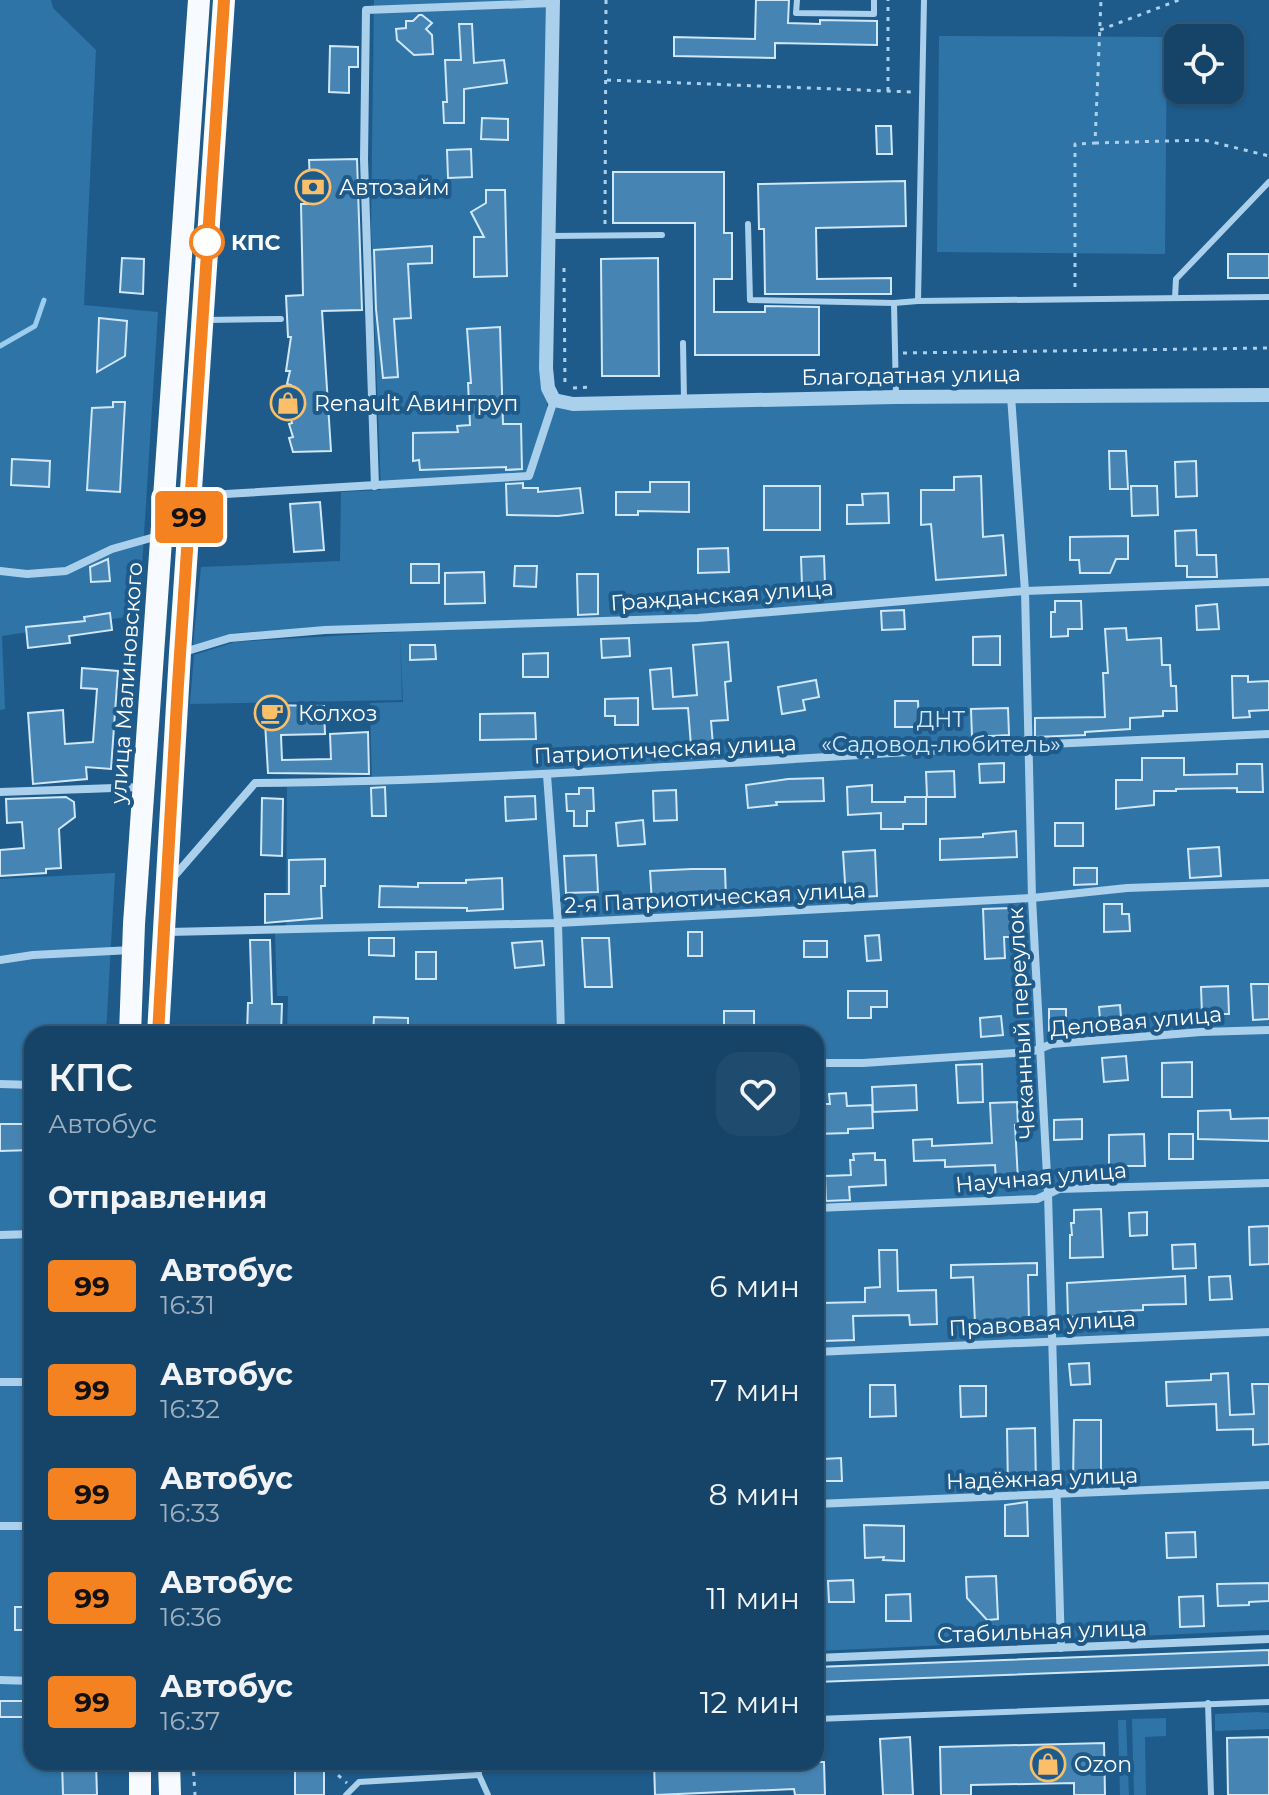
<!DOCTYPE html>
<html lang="ru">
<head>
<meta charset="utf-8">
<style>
	:root { --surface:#164468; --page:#1f4b6e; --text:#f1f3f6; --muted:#9eb0c0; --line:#355c7c }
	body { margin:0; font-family:Montserrat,sans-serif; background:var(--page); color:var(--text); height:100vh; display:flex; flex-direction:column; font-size:30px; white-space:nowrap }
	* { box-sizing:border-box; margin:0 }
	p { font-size:26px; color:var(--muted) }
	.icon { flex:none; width:44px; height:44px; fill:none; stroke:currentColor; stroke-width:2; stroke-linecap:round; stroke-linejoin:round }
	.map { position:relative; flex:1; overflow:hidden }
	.panel { position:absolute; left:24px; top:1026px; width:800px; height:744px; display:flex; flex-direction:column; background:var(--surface); border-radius:24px; box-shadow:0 2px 6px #0004,0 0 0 2px var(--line) }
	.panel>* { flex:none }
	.badge { padding:0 16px; border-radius:6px; font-size:28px; line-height:52px }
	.tools { position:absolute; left:1164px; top:24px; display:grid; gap:16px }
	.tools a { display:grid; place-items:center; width:80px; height:80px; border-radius:16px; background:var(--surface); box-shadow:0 2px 6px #0004,0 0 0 2px var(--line); font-size:40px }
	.map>.badge { position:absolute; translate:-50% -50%; box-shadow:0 0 0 4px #fff }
	h2 { padding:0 24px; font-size:30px; line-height:72px }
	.round { display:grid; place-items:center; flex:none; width:84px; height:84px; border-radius:24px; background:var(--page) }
	.head { display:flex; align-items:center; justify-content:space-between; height:136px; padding:0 24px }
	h1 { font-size:38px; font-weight:600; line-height:60px }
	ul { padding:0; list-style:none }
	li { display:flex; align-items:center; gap:24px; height:104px; padding:0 24px }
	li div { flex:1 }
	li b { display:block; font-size:30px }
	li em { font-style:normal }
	li .badge { min-width:88px; font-weight:700; text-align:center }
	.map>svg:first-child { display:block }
	.green { fill:#2e74a7 }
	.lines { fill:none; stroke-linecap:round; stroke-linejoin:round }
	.stream { stroke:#9dcdee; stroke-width:5 }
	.building { fill:#4685b3; stroke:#cfe7f9; stroke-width:2 }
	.path { stroke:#aad0ec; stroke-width:3; stroke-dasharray:4 6; stroke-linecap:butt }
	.service { stroke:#aad0ec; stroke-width:6 }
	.minor { stroke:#aad0ec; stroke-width:8 }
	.tertiary { stroke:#aad0ec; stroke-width:14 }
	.trunk { stroke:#f7fbff; stroke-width:22 }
	.line-casing { stroke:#fff; stroke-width:18 }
	.line { stroke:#f58220; stroke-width:12 }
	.stop-dot { fill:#fff; stroke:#f58220; stroke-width:4 }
	.labels { text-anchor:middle; stroke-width:8; stroke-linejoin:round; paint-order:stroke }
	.poi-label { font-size:22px; fill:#fff; stroke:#1e5b8b; text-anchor:start }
	.stop-label { font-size:22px; font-weight:bold; fill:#fff; stroke:#1e5b8b; text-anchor:start }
	.street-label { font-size:22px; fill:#fff; stroke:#1e5b8b }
	.park-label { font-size:22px; fill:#cfe7f9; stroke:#1e5b8b }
</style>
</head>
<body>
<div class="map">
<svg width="1269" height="1795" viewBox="0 0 1269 1795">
	<rect width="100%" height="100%" fill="#1e5b8b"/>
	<g class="green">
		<polygon points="0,0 51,0 53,8 96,50 84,305 158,312 139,615 2,636 5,709 0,710"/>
		<polygon points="374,0 548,0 547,407 1269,401 1269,1630 816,1651 816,1034 287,1034 288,996 277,996 275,933 286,933 287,787 372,785 370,703 403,702 400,637 402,700 190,704 194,655 235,642 399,632 399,624 234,633 193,645 201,567 340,561 341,492 381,490 371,228"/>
		<polygon points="939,36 1167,37 1165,254 937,252"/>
		<polygon points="115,873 106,1034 32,1034 32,1762 63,1762 64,1795 0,1795 0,879"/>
		<polygon points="1258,1712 1269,1713 1269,1729 1215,1731 1215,1714"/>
		<polygon points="1166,1718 1166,1736 1145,1737 1146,1795 1134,1795 1132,1719"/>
		<polygon points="1118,1720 1126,1720 1129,1795 1120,1795"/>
	</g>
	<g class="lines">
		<polyline class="stream" points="0,346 35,326 44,300"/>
	</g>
	<g class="building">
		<polygon points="756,0 789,0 788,23 820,24 820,20 877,21 877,45 775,43 775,58 674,56 674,37 755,39"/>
		<polygon points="419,15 422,15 432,23 426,29 432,35 433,54 414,55 397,40 396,29 406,28 406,21 413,21"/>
		<polygon points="459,24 472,24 474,63 504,60 507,83 464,89 464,123 444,123 443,102 447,102 445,60 461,60"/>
		<polygon points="330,46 358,47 358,67 349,67 349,93 329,92"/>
		<polygon points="482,118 508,119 508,140 481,139"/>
		<polygon points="876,126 891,126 892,154 877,154"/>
		<polygon points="471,149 472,177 448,178 447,150"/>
		<polygon points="357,159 362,310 322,311 331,451 293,452 289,438 293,437 289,424 292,423 289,412 291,385 287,384 290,371 286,371 291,337 288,337 286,296 303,295 301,204 311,204 309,160"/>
		<polygon points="613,172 724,172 724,233 732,233 732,279 714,279 714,312 765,312 765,306 819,307 819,355 695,355 695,223 613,223"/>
		<polygon points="905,181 906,226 816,228 817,279 891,278 891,294 765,294 764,229 759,229 758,184"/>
		<polygon points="486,190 505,190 507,276 474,277 474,237 484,237 471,212 486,203"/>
		<polygon points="432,246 432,263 408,264 411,318 394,319 398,377 383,378 376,309 374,250"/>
		<rect x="1228" y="254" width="41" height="24"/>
		<polygon points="122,258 144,259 143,294 120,292"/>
		<polygon points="658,258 659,376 602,376 601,259"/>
		<polygon points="99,318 127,321 125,356 97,372"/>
		<polygon points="500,327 503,424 521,424 522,469 506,470 506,467 420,470 419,460 413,461 413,433 458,432 457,426 470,425 468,383 471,383 467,329"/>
		<polygon points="113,402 125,402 120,492 87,490 92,408 113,407"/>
		<polygon points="1109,451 1126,451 1128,489 1110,489"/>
		<polygon points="12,459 50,461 49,487 11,485"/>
		<polygon points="1196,461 1197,496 1176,497 1175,462"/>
		<polygon points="981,476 983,537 1003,535 1006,575 936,580 931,524 921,525 921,490 954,490 954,477"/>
		<polygon points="650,482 689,482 689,512 638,511 638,515 616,515 616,492 650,492"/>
		<polygon points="523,483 523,488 538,488 538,492 580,488 583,513 558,516 507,515 506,484"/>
		<rect x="764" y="486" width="56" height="44"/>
		<polygon points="1131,486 1157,486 1158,515 1132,516"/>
		<polygon points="888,493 889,523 847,524 847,505 863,505 862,494"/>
		<polygon points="320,502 324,550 294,552 290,504"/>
		<polygon points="1196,530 1197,555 1216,555 1217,577 1187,577 1187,566 1176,566 1175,531"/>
		<polygon points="1128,536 1128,559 1116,559 1110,573 1080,573 1079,560 1070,560 1070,537"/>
		<polygon points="728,548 729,572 698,573 698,549"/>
		<polygon points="824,556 825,585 802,586 801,557"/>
		<polygon points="108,559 110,581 91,582 90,567"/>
		<rect x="411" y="564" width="28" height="19"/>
		<polygon points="515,566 537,566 536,587 514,586"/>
		<polygon points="484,572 485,603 445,604 445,573"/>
		<polygon points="577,574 598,574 598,614 578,615"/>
		<polygon points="1055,601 1081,601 1082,629 1068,629 1068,636 1051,637 1051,612 1055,612"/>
		<polygon points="1217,604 1219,629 1197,630 1196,606"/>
		<polygon points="904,610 905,629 882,630 881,611"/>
		<polygon points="110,613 112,630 69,636 70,643 28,648 26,627 85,621 84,617"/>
		<polygon points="1126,628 1127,640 1161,638 1162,665 1170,665 1171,686 1176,686 1177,711 1163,711 1163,716 1130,718 1130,729 1085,732 1085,735 1035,737 1035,718 1105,717 1103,673 1108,673 1105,629"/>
		<polygon points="1000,636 1000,665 973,665 973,637"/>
		<polygon points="629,638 630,656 602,658 601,639"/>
		<polygon points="728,642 731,681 725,682 728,720 711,721 714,757 692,758 688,708 653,709 650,670 671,668 673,697 697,695 693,645"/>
		<polygon points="410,645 435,645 436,659 410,660"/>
		<polygon points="548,653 548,677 523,677 523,654"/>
		<polygon points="82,668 118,671 111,769 86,767 87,779 33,784 28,713 63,710 65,744 93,742 97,689 81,688"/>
		<polygon points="1232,676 1248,676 1248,682 1269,681 1269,710 1249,711 1250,717 1233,718"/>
		<polygon points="816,680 819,697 803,700 805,710 782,714 778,687"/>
		<polygon points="638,698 638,725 615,725 615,716 605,716 605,699"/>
		<polygon points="895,701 918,701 919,727 895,727"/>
		<polygon points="264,705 324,706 325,734 281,735 282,760 331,759 330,734 368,732 369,774 268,773"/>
		<polygon points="1008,708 1009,735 972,737 971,709"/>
		<polygon points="535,713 536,739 480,740 480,714"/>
		<polygon points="1142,758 1184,758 1184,775 1237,774 1237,764 1262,764 1263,792 1237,792 1237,788 1176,789 1176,791 1154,791 1154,805 1116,809 1116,780 1142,780"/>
		<polygon points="1004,763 1004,782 980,783 979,764"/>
		<polygon points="954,771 955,797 927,797 926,772"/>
		<polygon points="823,778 824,801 776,802 777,805 748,808 746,785 788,779"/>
		<polygon points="872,785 872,802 905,802 905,797 926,797 926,824 903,824 903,829 881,829 881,813 848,815 847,787"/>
		<polygon points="385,787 386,816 372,816 371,788"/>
		<polygon points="579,788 593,788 594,811 587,811 587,826 574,826 574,811 567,811 566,794 579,794"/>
		<polygon points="676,790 677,820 654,821 653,791"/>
		<polygon points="535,796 536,819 506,821 505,797"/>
		<polygon points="66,797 74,802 75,817 59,829 61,868 46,869 46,873 0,876 0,850 24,848 22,822 7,823 6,799"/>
		<polygon points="262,798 283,799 282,856 261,855"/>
		<polygon points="643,820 645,844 618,846 616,823"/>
		<rect x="1055" y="823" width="28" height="23"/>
		<polygon points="1016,831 1017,857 940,860 940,839 983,837 983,834"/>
		<polygon points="1219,847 1221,876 1190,878 1188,849"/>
		<polygon points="875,850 877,896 846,898 843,852"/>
		<polygon points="596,855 598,892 566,893 564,856"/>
		<polygon points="325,859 325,886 321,886 322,918 265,923 265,894 289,894 289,860"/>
		<polygon points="1074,868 1097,868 1097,884 1074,885"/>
		<polygon points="692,869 725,869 726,900 652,903 650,871"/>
		<polygon points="502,878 503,909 467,911 467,908 379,907 380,886 418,887 418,883 466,883 466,880"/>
		<polygon points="1104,904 1122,904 1122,914 1129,914 1130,931 1104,932"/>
		<polygon points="1012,908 1014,937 1004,937 1005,958 985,959 983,909"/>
		<rect x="688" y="932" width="14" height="24"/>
		<polygon points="879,935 881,960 867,961 865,936"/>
		<polygon points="369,938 394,938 394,956 369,955"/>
		<polygon points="582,938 609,938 612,987 585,987"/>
		<polygon points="250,940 270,940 272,1004 282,1004 281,1034 247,1034 248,1003 252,1003"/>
		<polygon points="542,941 544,965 515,968 512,943"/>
		<rect x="804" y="941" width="23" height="16"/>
		<rect x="416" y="952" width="20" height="27"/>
		<polygon points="1251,984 1269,984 1269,1019 1253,1020"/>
		<polygon points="1228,986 1229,1014 1202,1014 1201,987"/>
		<polygon points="848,991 887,991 887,1007 871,1007 871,1018 848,1018"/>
		<polygon points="1120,1005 1122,1029 1101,1030 1099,1007"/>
		<rect x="1049" y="1009" width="17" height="24"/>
		<rect x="724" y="1011" width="30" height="23"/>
		<polygon points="1001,1016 1003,1035 981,1037 980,1018"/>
		<polygon points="374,1017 408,1018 408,1034 373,1034"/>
		<polygon points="1126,1056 1128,1080 1104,1082 1102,1058"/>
		<polygon points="1192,1062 1192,1097 1162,1097 1162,1063"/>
		<polygon points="982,1064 983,1102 958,1103 956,1065"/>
		<polygon points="916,1085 917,1110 873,1112 872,1087"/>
		<polygon points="846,1093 847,1106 872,1105 873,1128 848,1129 848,1133 816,1134 816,1104 830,1104 829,1094"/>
		<polygon points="1017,1102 1018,1125 1015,1125 1018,1180 996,1181 995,1165 945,1167 945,1160 914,1161 913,1140 932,1139 932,1146 992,1143 990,1103"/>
		<polygon points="1230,1110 1231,1119 1269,1118 1269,1141 1198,1139 1198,1111"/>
		<polygon points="1082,1119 1082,1139 1054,1140 1054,1120"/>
		<polygon points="0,1124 32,1124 32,1150 0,1151"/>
		<polygon points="1144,1134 1145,1166 1109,1166 1109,1135"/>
		<rect x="1169" y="1134" width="24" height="25"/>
		<polygon points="875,1153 875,1160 885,1160 886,1185 849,1187 850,1200 826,1201 825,1176 851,1175 850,1160 854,1160 853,1154"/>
		<polygon points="1101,1209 1103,1257 1070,1258 1070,1235 1072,1235 1071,1223 1074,1223 1074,1210"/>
		<polygon points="1147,1212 1147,1235 1130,1236 1129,1213"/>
		<polygon points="1269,1226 1269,1264 1250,1265 1249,1227"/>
		<polygon points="1195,1244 1196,1268 1173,1269 1172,1245"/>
		<polygon points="879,1250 897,1250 898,1291 936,1290 937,1324 910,1325 909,1315 853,1316 854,1340 822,1341 821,1303 865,1302 865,1288 880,1287"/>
		<polygon points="1037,1263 1037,1275 1028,1275 1029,1323 975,1324 973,1277 951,1278 951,1265"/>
		<polygon points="1185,1276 1186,1304 1143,1305 1143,1310 1098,1312 1099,1326 1076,1327 1076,1317 1068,1317 1067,1283"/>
		<polygon points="1230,1276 1232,1299 1210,1300 1209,1277"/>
		<polygon points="1089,1363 1090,1384 1071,1385 1069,1364"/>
		<polygon points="1228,1373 1230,1415 1254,1414 1252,1384 1269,1384 1269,1444 1253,1445 1253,1429 1217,1430 1216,1404 1167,1406 1166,1382 1211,1380 1211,1374"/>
		<polygon points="870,1385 895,1385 896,1416 870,1417"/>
		<polygon points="960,1386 986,1386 986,1416 961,1417"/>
		<polygon points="1074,1420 1101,1420 1101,1483 1073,1483"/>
		<polygon points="1035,1428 1036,1487 1008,1489 1007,1429"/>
		<polygon points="841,1458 842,1481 823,1481 823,1459"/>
		<polygon points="1027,1502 1028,1536 1005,1536 1005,1505"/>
		<polygon points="864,1525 904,1526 904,1561 883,1560 884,1557 865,1558"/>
		<polygon points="1195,1532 1196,1557 1167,1558 1166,1533"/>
		<polygon points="996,1576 998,1619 987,1620 967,1598 966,1577"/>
		<polygon points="853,1580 854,1602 829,1602 828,1581"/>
		<polygon points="1269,1583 1269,1601 1249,1602 1249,1605 1218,1606 1217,1584"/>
		<polygon points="910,1594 911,1621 886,1621 886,1595"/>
		<polygon points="1203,1596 1204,1626 1180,1627 1179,1597"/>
		<rect x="15" y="1607" width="17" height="23"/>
		<polygon points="1269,1650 1269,1665 816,1682 816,1667"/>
		<rect x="0" y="1701" width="32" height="16"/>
		<polygon points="910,1737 913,1795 883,1795 880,1739"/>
		<polygon points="1269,1737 1269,1795 1228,1795 1227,1738"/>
		<polygon points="1104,1743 1105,1795 1074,1795 1074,1783 971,1785 971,1795 941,1795 940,1747"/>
		<polygon points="62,1762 96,1762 97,1795 63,1795"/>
		<polygon points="654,1762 824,1762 825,1795 795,1795 794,1789 655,1795"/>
		<polygon points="324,1770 324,1795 295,1795 295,1771"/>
	</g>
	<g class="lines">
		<g class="path">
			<polyline points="1100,30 1179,0"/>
			<polyline points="607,80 911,92"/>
			<polyline points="888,91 888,0"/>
			<polyline points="1095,143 1204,140 1269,156"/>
			<polyline points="605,224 606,0"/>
			<polyline points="564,268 565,388"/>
			<polyline points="1075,287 1075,144 1095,143 1101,0"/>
			<polyline points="903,353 1269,348"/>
			<polyline points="573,388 593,387"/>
			<polyline points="193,1762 195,1795"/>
			<polyline points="323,1762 347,1783"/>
		</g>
		<g class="service">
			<polyline points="797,0 796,13 874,14 874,0"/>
			<polyline points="748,224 750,300 894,303 918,301 924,0"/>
			<polyline points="549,236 662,235"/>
			<polyline points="1175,298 1176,279 1269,182"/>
			<polyline points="918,301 1269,297"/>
			<polyline points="894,303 896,396"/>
			<polyline points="206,320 281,319"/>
			<polyline points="683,343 684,400"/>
			<polyline points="1208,1703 1211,1795"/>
			<polyline points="816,1719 1269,1702"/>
			<polyline points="478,1762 479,1775 488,1795"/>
			<polyline points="346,1795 359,1782 479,1775"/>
		</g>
		<g class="minor">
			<polyline points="1011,396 1025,591 1032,898 1048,1194 1061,1648"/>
			<polyline points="375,486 364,159 366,10 553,3"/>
			<polyline points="191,496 529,476 554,400"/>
			<polyline points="0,571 27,574 66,571 112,549 158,536"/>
			<polyline points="184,652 230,638 325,630 698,618 1025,591 1269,582"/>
			<polyline points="547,775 558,923 561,1034"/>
			<polyline points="0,792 143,787"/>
			<path d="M171,880L255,783C513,781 770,759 1028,745C1108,741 1189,738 1269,734"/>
			<polyline points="168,932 558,923 1032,898 1127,888 1269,883"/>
			<polyline points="0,960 33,955 132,950"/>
			<polyline points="816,1063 863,1063 1031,1052 1052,1044 1201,1032 1269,1030"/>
			<polyline points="0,1084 32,1085"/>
			<polyline points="816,1208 1037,1199 1059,1189 1269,1183"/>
			<polyline points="0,1235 32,1234"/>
			<polyline points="816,1352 1269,1332"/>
			<polyline points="0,1382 32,1382"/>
			<polyline points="816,1504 1269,1485"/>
			<polyline points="0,1526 32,1526"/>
			<polyline points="816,1658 1269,1639"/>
			<polyline points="0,1680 32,1681"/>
		</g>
		<polyline class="tertiary" points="553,0 546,368 548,388 554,400 573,404 896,397 1269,395"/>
		<g class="trunk">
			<polyline points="130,1034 134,924 199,0"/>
			<polyline points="158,1034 180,653 224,0"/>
			<polyline points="140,1762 140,1795"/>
			<polyline points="169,1762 170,1795"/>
		</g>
	</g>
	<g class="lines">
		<g class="line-casing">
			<polyline id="line" points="158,1034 178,684 224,0"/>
		</g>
		<use href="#line" class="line"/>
	</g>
	<defs>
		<g id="bank-ring" transform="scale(1.8)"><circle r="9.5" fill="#1e5b8b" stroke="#fbbf69" stroke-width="1.5"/><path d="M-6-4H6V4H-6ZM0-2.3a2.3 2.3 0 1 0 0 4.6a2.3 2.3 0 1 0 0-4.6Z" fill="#fbbf69"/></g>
		<g id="shop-ring" transform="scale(1.8)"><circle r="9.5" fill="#1e5b8b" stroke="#fbbf69" stroke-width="1.5"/><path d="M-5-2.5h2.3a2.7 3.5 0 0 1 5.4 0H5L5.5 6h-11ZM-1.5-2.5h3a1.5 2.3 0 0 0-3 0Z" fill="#fbbf69"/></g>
		<g id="cafe-ring" transform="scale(1.8)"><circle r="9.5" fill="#1e5b8b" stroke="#fbbf69" stroke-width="1.5"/><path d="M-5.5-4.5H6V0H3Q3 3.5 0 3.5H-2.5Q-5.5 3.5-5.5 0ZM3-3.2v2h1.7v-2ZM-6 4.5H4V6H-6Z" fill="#fbbf69"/></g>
	</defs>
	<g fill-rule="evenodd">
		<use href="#bank-ring" x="313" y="187"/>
		<use href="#shop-ring" x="288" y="403"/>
		<use href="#cafe-ring" x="272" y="713"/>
		<use href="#shop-ring" x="1048" y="1764"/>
	</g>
	<circle class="stop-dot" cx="207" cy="242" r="16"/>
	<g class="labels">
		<g class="poi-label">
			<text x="339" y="195">Автозайм</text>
			<text x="314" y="411">Renault Авингруп</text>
			<text x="298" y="721">Колхоз</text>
			<text x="1074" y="1772">Ozon</text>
		</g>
		<g class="stop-label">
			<text x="231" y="250">КПС</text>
		</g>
		<g class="street-label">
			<text transform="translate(911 375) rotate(-1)" y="8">Благодатная улица</text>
			<text transform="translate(722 595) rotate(-4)" y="8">Гражданская улица</text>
			<text transform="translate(126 683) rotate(-86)" y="8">улица Малиновского</text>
			<text transform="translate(665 749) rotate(-3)" y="8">Патриотическая улица</text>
			<text transform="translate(715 897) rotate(-3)" y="8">2-я Патриотическая улица</text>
			<text transform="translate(1136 1021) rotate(-5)" y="8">Деловая улица</text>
			<text transform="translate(1021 1023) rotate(-93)" y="8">Чеканный переулок</text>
			<text transform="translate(1041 1177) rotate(-5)" y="8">Научная улица</text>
			<text transform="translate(1042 1323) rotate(-3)" y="8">Правовая улица</text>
			<text transform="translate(1042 1478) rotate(-2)" y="8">Надёжная улица</text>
			<text transform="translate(1042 1631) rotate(-2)" y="8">Стабильная улица</text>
		</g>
		<g class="park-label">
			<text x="941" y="727">ДНТ<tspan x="941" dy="25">«Садовод-любитель»</tspan></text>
		</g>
	</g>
</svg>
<div class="tools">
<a><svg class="icon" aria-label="locate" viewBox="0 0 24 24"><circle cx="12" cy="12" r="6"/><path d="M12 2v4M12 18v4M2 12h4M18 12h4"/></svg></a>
</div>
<b class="badge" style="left:189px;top:517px;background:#f58220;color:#111">99</b>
<section class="panel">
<div class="head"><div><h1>КПС</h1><p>Автобус</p></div><a class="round"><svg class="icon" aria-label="heart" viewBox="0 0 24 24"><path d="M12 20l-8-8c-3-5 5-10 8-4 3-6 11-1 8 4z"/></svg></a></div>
<h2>Отправления</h2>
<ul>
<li><span class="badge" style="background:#f58220;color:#111">99</span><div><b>Автобус</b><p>16:31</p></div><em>6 мин</em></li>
<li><span class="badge" style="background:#f58220;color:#111">99</span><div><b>Автобус</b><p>16:32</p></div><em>7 мин</em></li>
<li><span class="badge" style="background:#f58220;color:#111">99</span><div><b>Автобус</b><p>16:33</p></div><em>8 мин</em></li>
<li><span class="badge" style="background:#f58220;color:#111">99</span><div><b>Автобус</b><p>16:36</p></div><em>11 мин</em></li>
<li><span class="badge" style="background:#f58220;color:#111">99</span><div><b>Автобус</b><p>16:37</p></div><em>12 мин</em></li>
</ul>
</section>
</div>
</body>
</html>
